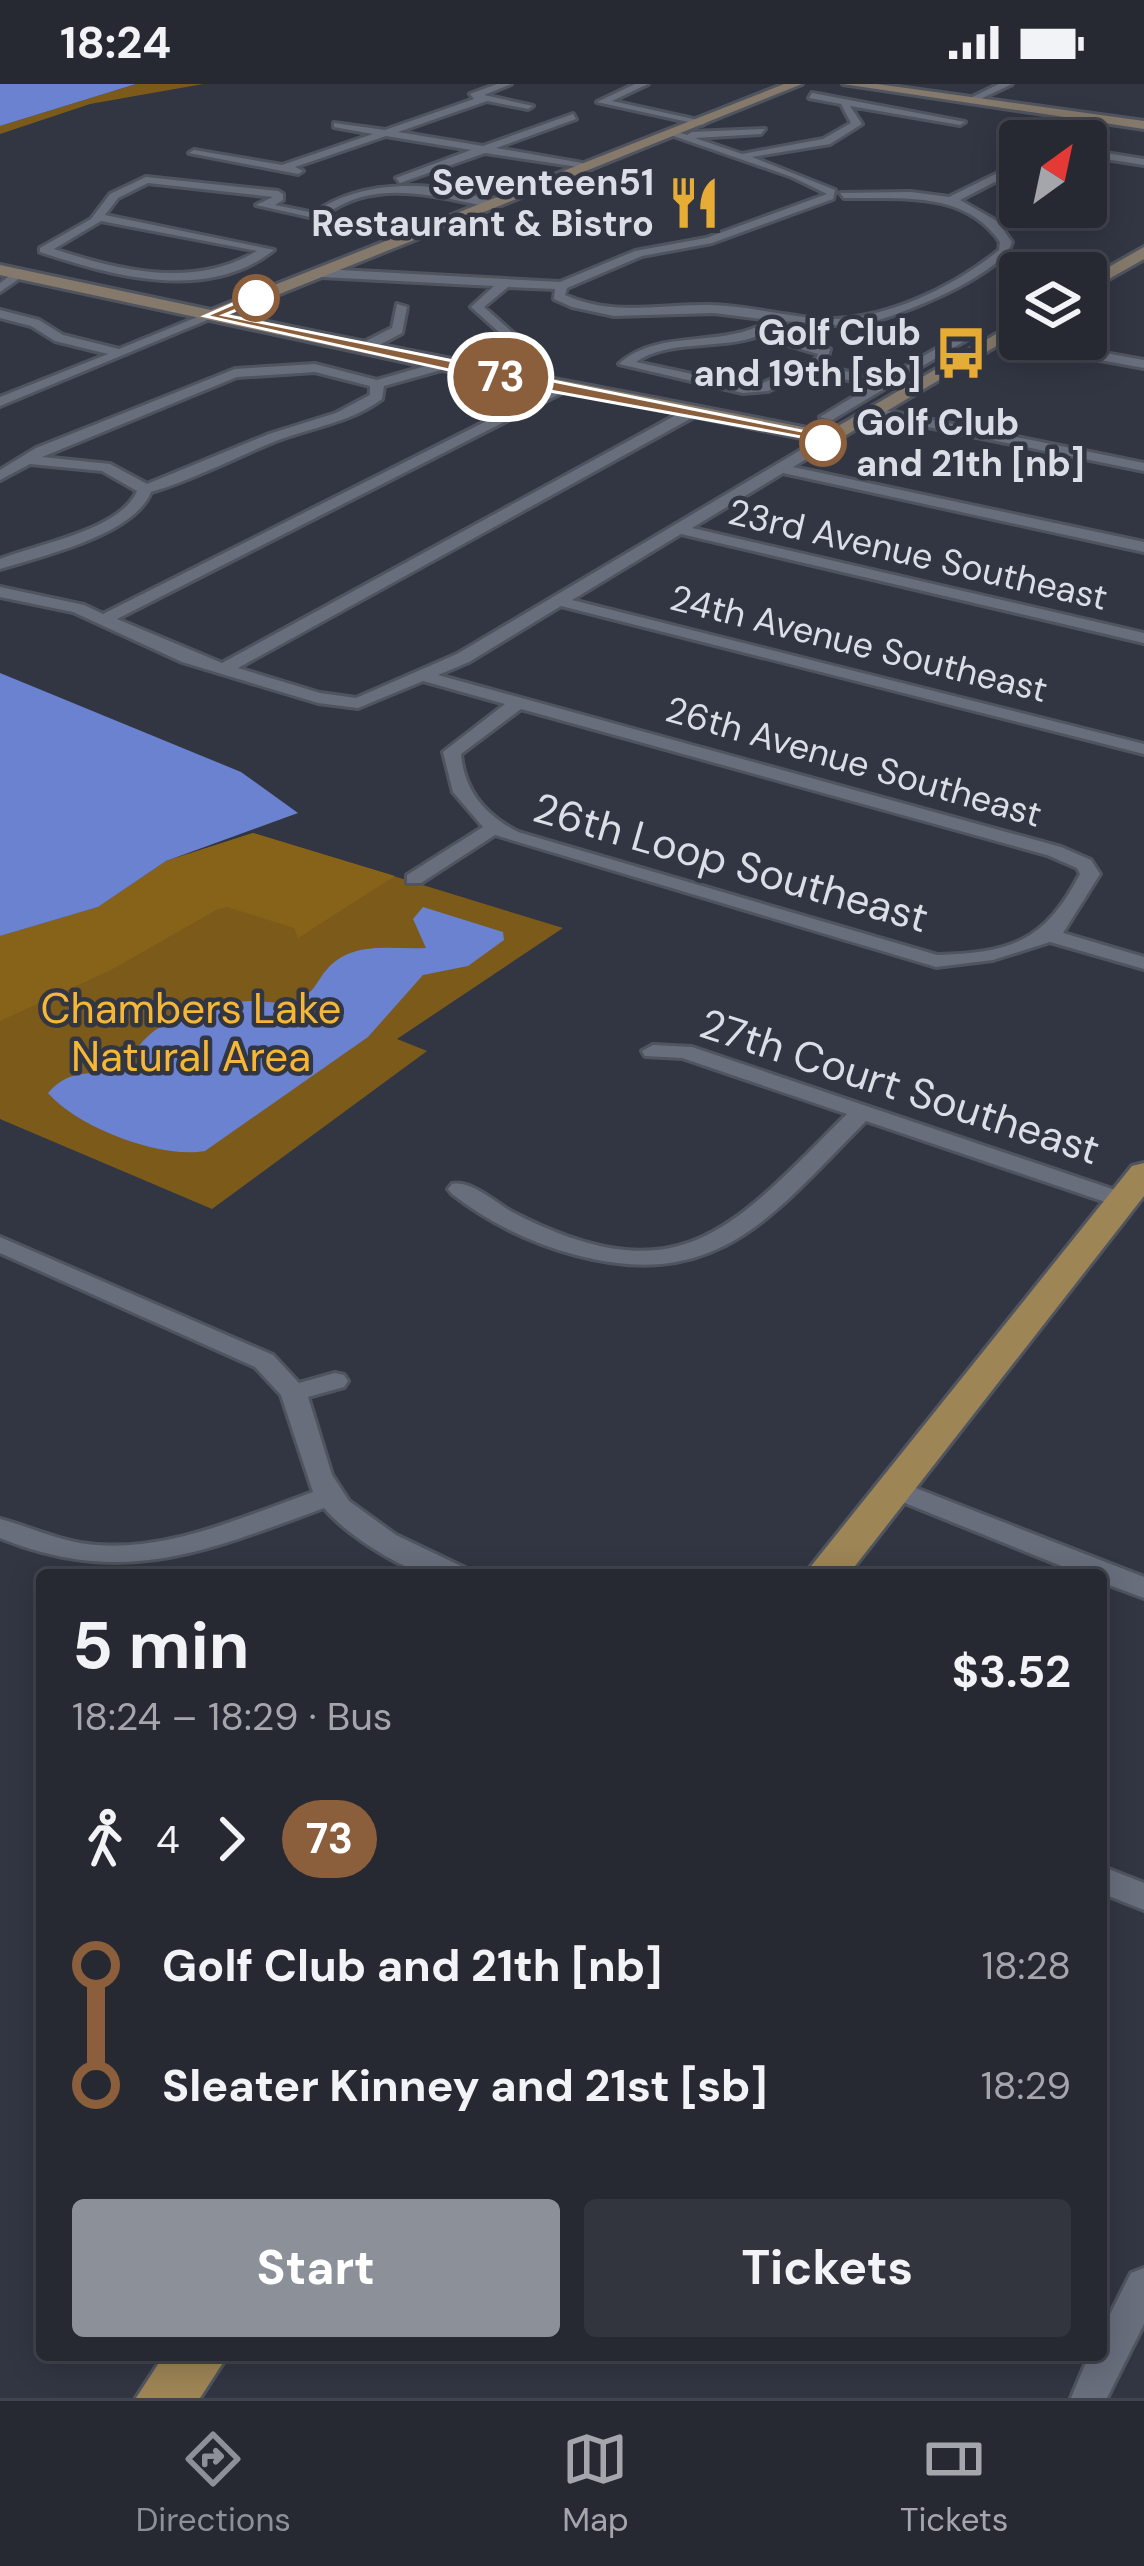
<!DOCTYPE html>
<html lang="en">
<head>
<meta charset="utf-8">
<style>
	:root { --surface:#262832; --page:#32343e; --text:#f1f3f6; --muted:#a4a6ac; --line:#42444d; --accent:#8c9099 }
	body { margin:0; font-family:"DM Sans",sans-serif; background:var(--page); color:var(--text); height:100vh; display:flex; flex-direction:column; font-size:45px; white-space:nowrap }
	* { box-sizing:border-box; margin:0 }
	p { font-size:39px; color:var(--muted) }
	.icon { flex:none; width:66px; height:66px; fill:none; stroke:currentColor; stroke-width:2; stroke-linecap:round; stroke-linejoin:round }
	.map { position:relative; flex:1; overflow:hidden }
	.drawer { position:absolute; left:36px; top:1485px; width:1071px; height:792px; display:flex; flex-direction:column; background:var(--surface); border-radius:12px; box-shadow:0 6px 30px #0003,0 0 0 3px var(--line) }
	.drawer>* { flex:none }
	.badge { padding:0 24px; border-radius:39px; font-size:42px; line-height:78px }
	.needle { width:78px; rotate:33deg }
	.controls { position:absolute; left:999px; top:36px; display:grid; gap:24px }
	.controls a { display:grid; place-items:center; width:108px; height:108px; border-radius:12px; background:var(--surface); box-shadow:0 6px 30px #0003,0 0 0 3px var(--line); font-size:60px }
	.map>.badge { position:absolute; translate:-50% -50%; box-shadow:0 0 0 6px #fff }
	.legs { display:flex; align-items:center; gap:18px; height:132px; padding:0 36px; font-size:39px }
	.legs p { margin-inline-start:auto }
	.headline { display:flex; align-items:center; justify-content:space-between; height:204px; padding:0 36px }
	h1 { font-size:66px; font-weight:700; line-height:90px }
	.cta { display:flex; gap:24px; margin-top:auto; padding:24px 36px }
	.cta a { flex:1; height:138px; border-radius:12px; background:var(--accent); color:#fff; font-size:48px; font-weight:700; line-height:138px; text-align:center }
	.cta a+a { background:var(--page); color:var(--text) }
	ul { padding:0 36px; list-style:none }
	li { display:flex; align-items:center; gap:42px; height:120px; font-size:45px }
	li i { display:grid; place-items:center; width:18px; height:100%; margin:0 15px; background:currentColor }
	li i::after { content:''; width:30px; height:30px; margin:-15px; border:9px solid; border-radius:50%; background:var(--surface) }
	li p { margin-inline-start:auto }
	li:first-child i { background:linear-gradient(#0000 50%,currentColor 0) }
	li:last-child i { background:linear-gradient(currentColor 50%,#0000 0) }
	.status { display:flex; justify-content:space-between; align-items:center; height:84px; padding:0 60px; background:var(--surface); direction:ltr }
	.status svg { height:33px; fill:currentColor }
	.menu { display:flex; justify-content:space-around; align-items:center; height:168px; border-top:3px solid var(--line); background:var(--surface); font-size:33px; color:var(--muted) }
	.menu a { display:grid; justify-items:center; gap:6px }
	.menu .on { color:var(--accent) }
	.map>svg:first-child { display:block }
	.green { fill:#7b5a1a }
	.forest { fill:#87631a }
	.water { fill:#6a82d0 }
	.lines { fill:none; stroke-linecap:round; stroke-linejoin:round }
	.street-casing { stroke:#50545f; stroke-width:6 }
	.secondary-casing { stroke:#50545f; stroke-width:6 }
	.primary-casing { stroke:#50545f; stroke-width:6 }
	.street { fill:#696e7d; fill-rule:evenodd }
	.secondary { fill:#84796a; fill-rule:evenodd }
	.primary { fill:#9e8556; fill-rule:evenodd }
	.line-1 { fill:#8b5e3c; stroke:#fff; stroke-width:3 }
	.stop-1-dot { fill:#fff; stroke:#8b5e3c; stroke-width:6 }
	.labels { text-anchor:middle; stroke-width:9; stroke-linejoin:round; paint-order:stroke }
	.far-poi-label { font-size:36px; font-weight:bold; fill:#dbdee6; stroke:#323643; text-anchor:end }
	.far-stop-label { font-size:36px; font-weight:bold; fill:#dbdee6; stroke:#323643; text-anchor:start }
	.far-street-label { font-size:36px; fill:#dbdee6; stroke:#323643 }
	.street-label { font-size:42px; fill:#dbdee6; stroke:#323643 }
	.park-label { font-size:42px; fill:#f6b737; stroke:#323643 }
</style>
</head>
<body>
<div class="status"><b>18:24</b><svg viewBox="0 0 49 12"><path d="M0 12V9h3v3zM5 12V6h3v6zM10 12V3h3v9zM15 12V0h3v12zM26 1h20v11H26zM47 4h2v5h-2z"/></svg></div>
<div class="map">
<svg width="1144" height="2314" viewBox="0 0 1144 2314">
	<rect width="100%" height="100%" fill="#323643"/>
	<g class="green">
		<polygon points="136,0 203,0 90,20 0,50 0,42"/>
		<polygon points="253,749 563,844 397,955 427,967 212,1125 0,1035 0,852 98,823 166,777"/>
	</g>
	<polygon class="forest" points="253,749 395,792 298,854 294,844 227,823 216,826 111,886 0,937 0,852 98,823 166,777"/>
	<g class="water">
		<polygon points="0,0 136,0 0,42"/>
		<polygon points="0,589 241,688 298,729 166,777 98,823 0,852"/>
		<path d="M423,823L503,848L504,856L468,882L423,891L368,953L205,1067C161,1075 78,1044 48,1009C73,979 104,994 136,985L143,979L139,962C161,932 214,918 250,917C266,916 281,922 296,916C315,910 316,897 328,884C355,856 391,866 426,864L413,835Z"/>
	</g>
	<g class="lines">
		<g class="street-casing">
			<g id="street">
				<polygon points="497,0 511,0 484,11 533,22 528,25 487,17 398,48 483,62 573,30 576,35 496,64 588,80 592,85 485,69 400,99 396,94 471,66 386,52 295,83 303,87 298,90 189,69 194,66 282,81 373,50 334,43 334,39 385,46 474,15 470,10"/>
				<polygon points="635,0 648,0 612,17 707,38 702,41 597,18"/>
				<polygon points="999,0 1012,0 972,19 964,17"/>
				<path d="M812,9L965,38L960,41L850,22L862,40L830,60L752,73L835,106L833,115L712,159L642,172L567,204L565,211C612,233 660,220 710,221C748,222 784,232 821,235C881,238 953,204 999,166L1000,158C965,106 900,115 844,114L840,109L911,108L949,113L1020,78V85L960,116L997,137L1012,158C1004,191 891,236 858,241C837,244 796,235 783,238C777,239 773,245 767,248L830,265L827,277L820,282L884,295L963,249L973,252L832,336L820,333L873,301L808,288L768,307L743,309L619,280C660,243 724,266 770,236L714,229L614,232L572,223L554,215L555,205L508,203L484,223L523,258L462,289L456,285L457,282L509,257L471,223L494,202L322,193L316,189L322,185L560,198L635,167L706,154L827,110L792,93L665,49L670,46L687,51L692,48L765,45L761,50L695,54L742,70L823,55L851,39L841,20L809,14ZM758,252L818,270L816,275L761,300L743,301L636,278C669,255 720,266 758,252Z"/>
				<polygon points="1100,34 1108,36 1072,57 1060,57"/>
				<polygon points="1086,66 1144,75 1144,81 1086,72"/>
				<path d="M146,93L278,107L283,110V116L275,121L314,129C363,93 446,96 499,121L494,124C437,113 376,93 325,131L417,151L413,156L256,121L273,113L148,99L118,114L105,131L274,166C207,219 113,192 40,168V164L91,135L110,110ZM101,137L257,167C194,205 120,187 54,165Z"/>
				<polygon points="16,187 26,190 0,208 0,199"/>
				<polygon points="397,220 407,223 402,249 368,267 358,267 358,261 392,244"/>
				<polygon points="0,226 39,236 63,251 119,265 207,229 217,232 0,322 0,313 108,270 55,257 31,242 0,234"/>
				<polygon points="999,250 1144,276 1144,284 995,257 993,254"/>
				<path d="M443,277L449,281L448,284L384,302L382,315C350,339 312,343 276,357C234,374 195,395 151,408C134,451 42,472 0,485V475C37,460 121,446 137,407L102,387L30,380L0,396V386L36,364L235,285L315,280L377,296ZM315,288L370,302V311L336,329L269,350L147,400L110,380L42,373L237,293Z"/>
				<path d="M564,298L569,299V305L117,535L222,579L689,324H699V330L238,584L320,609L356,614L457,570L826,351H836V357L793,383L1144,458V468L783,389L692,444L1144,549V559L681,450L572,516L1144,660V670L561,522L469,578L438,591L1061,763L1091,776L1100,790L1063,849L1144,873V885L1050,858L993,876L936,883L495,751L421,799H407V791L483,743L453,708L443,668L505,620L423,597L358,624L318,619L182,578L73,528L0,513V503L84,521L103,530ZM521,625L1047,771L1077,784L1080,790C1045,857 1012,869 937,871L518,748C485,731 464,707 461,670Z"/>
				<polygon points="874,324 1144,379 1144,387 869,331 869,325"/>
				<path d="M653,961L692,963L1130,1111L1134,1116L1122,1123L1114,1121L866,1037C774,1129 719,1209 576,1171C531,1159 488,1138 452,1110L448,1105L452,1100C473,1096 497,1121 516,1130C682,1214 733,1143 847,1030L682,974L645,972L642,967Z"/>
				<path d="M0,1153L273,1271L299,1299L335,1289L344,1291L348,1297L344,1303L308,1313L332,1391L349,1417L396,1451L465,1484L469,1491C457,1491 442,1494 430,1491C398,1484 345,1449 324,1424C206,1467 124,1504 0,1454V1435C27,1442 52,1454 80,1459C159,1472 240,1434 313,1408L281,1311L255,1283L0,1169Z"/>
				<polygon points="895,1396 1144,1493 1144,1514 1101,1498 1101,1491 1084,1491 885,1411 881,1405 885,1399"/>
				<polygon points="1101,1782 1144,1799 1144,1826 1101,1809"/>
				<polygon points="1144,2184 1144,2240 1107,2314 1071,2314 1089,2271 1101,2271 1101,2248 1131,2189"/>
			</g>
		</g>
		<g class="secondary-casing">
			<g id="secondary">
				<path d="M784,0H802L230,230C429,273 629,308 828,348L1020,236V248L831,360L576,308L517,302L0,191V181L211,226Z"/>
				<polygon points="843,0 877,0 1144,37 1144,45"/>
				<polygon points="1144,163 1144,175 1086,208 1086,196"/>
			</g>
		</g>
		<g class="primary-casing">
			<g id="primary">
				<polygon points="1144,1079 1144,1112 848,1491 804,1491 1132,1082"/>
				<polygon points="164,2271 228,2271 200,2314 136,2314"/>
			</g>
		</g>
		<use href="#street" class="street"/>
		<use href="#secondary" class="secondary"/>
		<use href="#primary" class="primary"/>
	</g>
	<polygon class="line-1" points="256,210 261,216 224,231 837,354 823,363 818,356 517,301 205,232"/>
	<defs>
		<g id="restaurant-bare" transform="scale(4.14)"><path d="M-5-6h1v4h1v-4h1v4h1v-4h1v5L-1.5 .5V6h-2V.5L-5-1ZM5-6V6H3V1.5H1.5Q1.5-4 5-6Z" fill="#e7ac36" stroke="#323643" stroke-width="2.5" paint-order="stroke"/></g>
		<g id="bus-bare" transform="scale(4.14)"><path d="M-5-6H5V4H4V6H2V4H-2V6H-4V4H-5ZM-3.5-4V0h7V-4ZM-3.5 1.2v1.5H-2V1.2ZM2 1.2v1.5H3.5V1.2Z" fill="#e7ac36" stroke="#323643" stroke-width="2.5" paint-order="stroke"/></g>
	</defs>
	<g fill-rule="evenodd">
		<use href="#restaurant-bare" x="694" y="119"/>
		<use href="#bus-bare" x="961" y="269"/>
	</g>
	<g class="stop-1-dot">
		<circle cx="256" cy="214" r="21"/>
		<circle cx="823" cy="359" r="21"/>
	</g>
	<g class="labels">
		<g class="far-poi-label">
			<text x="654" y="111">Seventeen51<tspan x="654" dy="41">Restaurant &amp; Bistro</tspan></text>
			<text x="921" y="261">Golf Club<tspan x="921" dy="41">and 19th [sb]</tspan></text>
		</g>
		<g class="far-stop-label">
			<text x="856" y="351">Golf Club<tspan x="856" dy="41">and 21th [nb]</tspan></text>
		</g>
		<g class="far-street-label">
			<text transform="translate(918 470) rotate(13)" y="13">23rd Avenue Southeast</text>
			<text transform="translate(859 559) rotate(14)" y="13">24th Avenue Southeast</text>
			<text transform="translate(854 677) rotate(16)" y="13">26th Avenue Southeast</text>
		</g>
		<g class="street-label">
			<text transform="translate(731 778) rotate(16)" y="15">26th Loop Southeast</text>
			<text transform="translate(900 1002) rotate(18)" y="15">27th Court Southeast</text>
		</g>
		<g class="park-label">
			<text x="191" y="939">Chambers Lake<tspan x="191" dy="48">Natural Area</tspan></text>
		</g>
	</g>
</svg>
<div class="controls">
<a><svg class="needle" viewBox="-14 -14 28 28"><path d="M0-13l5 13h-10z" fill="#e53935"/><path d="M0 13l5-13h-10z" fill="#a4a6ac"/></svg></a>
<a><svg class="icon" aria-label="layers" viewBox="0 0 24 24"><path d="M12 4l9 5-9 5-9-5zM3 14l9 5 9-5"/></svg></a>
</div>
<b class="badge" style="left:501px;top:293px;background:#8b5e3c;color:#fff">73</b>
<section class="drawer">
<div class="headline"><div><h1>5 min</h1><p>18:24 – 18:29 · Bus</p></div><b>$3.52</b></div>
<div class="legs"><svg class="icon" aria-label="walk" viewBox="0 0 24 24"><circle cx="13" cy="4" r="2"/><path d="M13 8l-2 6 4 7M11 14l-3 7M7 12l3-4h3l4 4"/></svg>4<svg class="icon" aria-label="forward" viewBox="0 0 24 24"><path d="M9 5l7 7-7 7"/></svg><b class="badge" style="background:#8b5e3c;color:#fff">73</b></div>
<ul>
<li><i style="color:#8b5e3c"></i><b>Golf Club and 21th [nb]</b><p>18:28</p></li>
<li><i style="color:#8b5e3c"></i><b>Sleater Kinney and 21st [sb]</b><p>18:29</p></li>
</ul>
<div class="cta"><a>Start</a><a>Tickets</a></div>
</section>
</div>
<nav class="menu">
<a class="on"><svg class="icon" aria-label="directions" viewBox="0 0 24 24"><path d="M12 3l9 9-9 9-9-9zM9 14v-3h6M13 9l2 2-2 2"/></svg>Directions</a>
<a><svg class="icon" aria-label="map" viewBox="0 0 24 24"><path d="M3 6l6-2 6 2 6-2v14l-6 2-6-2-6 2zM9 4v14M15 6v14"/></svg>Map</a>
<a><svg class="icon" aria-label="tickets" viewBox="0 0 24 24"><path d="M3 7h18v10H3zM15 7v10"/></svg>Tickets</a>
</nav>
</body>
</html>
